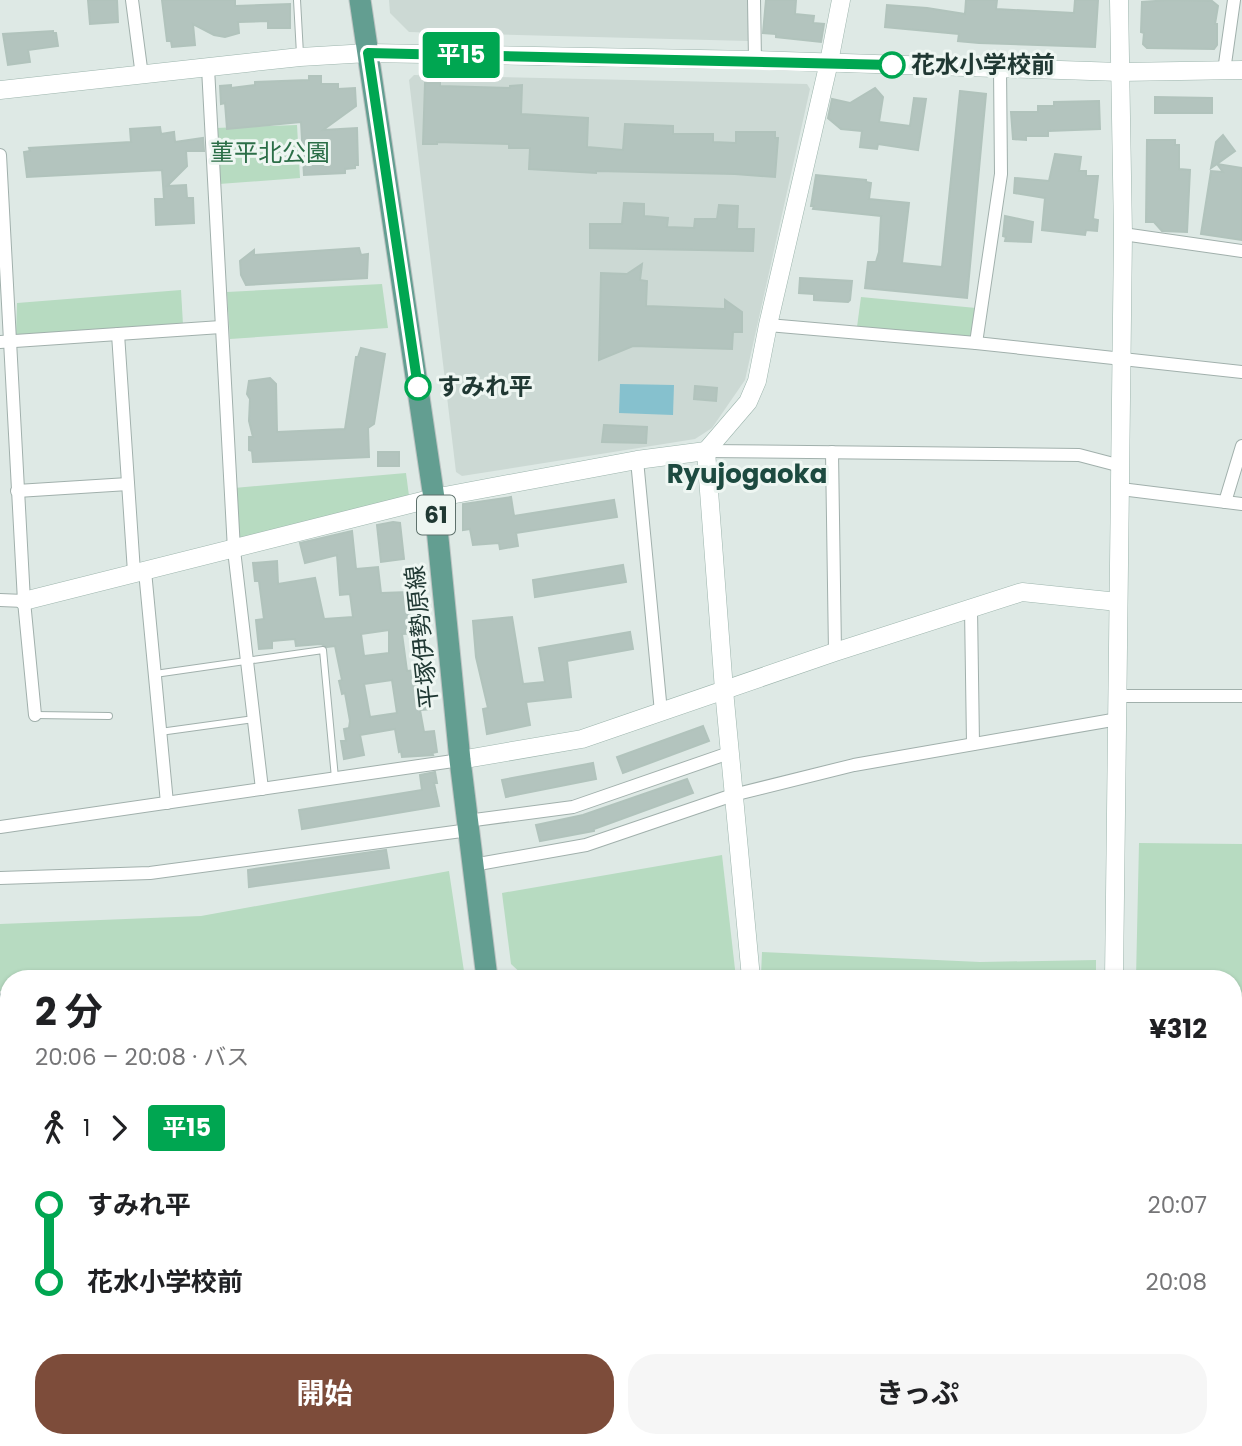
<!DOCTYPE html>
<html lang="ja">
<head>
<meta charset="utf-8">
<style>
	:root { --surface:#fff; --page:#f6f6f6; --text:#202124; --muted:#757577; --accent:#7d4c3a }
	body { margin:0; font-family:Poppins,"Noto Sans JP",sans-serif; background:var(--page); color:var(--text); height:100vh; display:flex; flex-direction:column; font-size:26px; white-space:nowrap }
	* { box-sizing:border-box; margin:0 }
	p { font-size:23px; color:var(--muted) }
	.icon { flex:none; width:38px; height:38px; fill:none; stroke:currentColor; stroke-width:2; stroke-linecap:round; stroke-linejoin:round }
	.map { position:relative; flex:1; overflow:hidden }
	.panel { position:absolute; left:0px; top:970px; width:1242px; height:478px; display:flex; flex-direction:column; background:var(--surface); border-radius:28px 28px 0 0; box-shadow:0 2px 5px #0004 }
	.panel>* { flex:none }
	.badge { padding:0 14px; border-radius:5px; font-size:24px; line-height:46px }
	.map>.badge { position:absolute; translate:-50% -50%; box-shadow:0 0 0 4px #fff }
	.legs { display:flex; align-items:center; gap:10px; height:77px; padding:0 35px; font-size:23px }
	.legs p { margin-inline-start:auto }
	.headline { display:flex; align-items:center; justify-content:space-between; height:119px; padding:0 35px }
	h1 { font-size:38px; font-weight:700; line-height:52px }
	.action { display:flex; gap:14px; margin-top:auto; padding:14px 35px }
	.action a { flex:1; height:80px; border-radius:28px; background:var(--accent); color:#fff; font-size:28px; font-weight:700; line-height:80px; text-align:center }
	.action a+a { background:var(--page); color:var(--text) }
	ul { padding:0 35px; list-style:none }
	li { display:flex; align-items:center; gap:24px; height:77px; font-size:26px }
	li i { display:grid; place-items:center; width:10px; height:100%; margin:0 9px; background:currentColor }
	li i::after { content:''; width:18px; height:18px; margin:-9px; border:5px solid; border-radius:50%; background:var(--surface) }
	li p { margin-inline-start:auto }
	li:first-child i { background:linear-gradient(#0000 50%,currentColor 0) }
	li:last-child i { background:linear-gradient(currentColor 50%,#0000 0) }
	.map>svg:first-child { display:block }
	.built { fill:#ccd9d4 }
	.green { fill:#b7dbc1 }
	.water { fill:#86c1ce }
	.building { fill:#b3c4be; stroke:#b1c3bc; stroke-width:2; fill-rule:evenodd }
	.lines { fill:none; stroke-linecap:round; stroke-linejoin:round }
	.lane-casing { stroke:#a1b0ac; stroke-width:8 }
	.street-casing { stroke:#a1b0ac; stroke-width:14 }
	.secondary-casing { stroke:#9db5ad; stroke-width:19 }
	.primary-casing { stroke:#bcc3c2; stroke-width:23 }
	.highway-casing { stroke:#bcc3c2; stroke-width:23 }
	.lane { stroke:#fff; stroke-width:6 }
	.street { stroke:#fff; stroke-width:12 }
	.secondary { stroke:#fff; stroke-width:18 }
	.primary { stroke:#639e91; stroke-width:21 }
	.highway { stroke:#2c645a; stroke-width:21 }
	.line-1-casing { stroke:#fff; stroke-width:16 }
	.line-1 { stroke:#00a651; stroke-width:10 }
	.stop-1-dot { fill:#fff; stroke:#00a651; stroke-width:3.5 }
	.labels { text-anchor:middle; stroke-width:6; stroke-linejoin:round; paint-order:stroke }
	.shield { fill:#eef6f2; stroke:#5e716c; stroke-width:2 }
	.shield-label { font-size:23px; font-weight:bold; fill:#203833 }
	.stop-label { font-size:24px; font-weight:bold; fill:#203833; stroke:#eef6f2; text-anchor:start }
	.park-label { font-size:24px; fill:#2b6e47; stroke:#eef6f2 }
	.street-label { font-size:24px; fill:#203833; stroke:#eef6f2 }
	.neighbourhood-label { font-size:26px; font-weight:bold; fill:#1d4a40; stroke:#eef6f2 }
</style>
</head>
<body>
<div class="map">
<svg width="1242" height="1446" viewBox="0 0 1242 1446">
	<rect width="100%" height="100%" fill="#dee9e5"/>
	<g class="built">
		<polygon points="389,0 748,0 748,41 409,32 390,13"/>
		<polygon points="414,75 807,84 810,89 745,380 712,428 695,439 462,476 456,472 409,80"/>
	</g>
	<g class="green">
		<polygon points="297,125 300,178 219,184 215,128"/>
		<polygon points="382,284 388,328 230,339 227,292"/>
		<polygon points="181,290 183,325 16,336 17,303"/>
		<polygon points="861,297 976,308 977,338 857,327"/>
		<polygon points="406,473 409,496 238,541 234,488"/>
		<polygon points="1139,843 1242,844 1242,1022 1234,1022 1234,978 1136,978"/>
		<polygon points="722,855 736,978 526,978 511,964 502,893"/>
		<polygon points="449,871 465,978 9,978 9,992 0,991 0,924 201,916"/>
		<polygon points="762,952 980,962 1096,960 1096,978 766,978 761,975"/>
		<rect x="0" y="1047" width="9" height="113"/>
	</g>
	<g class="water">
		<polygon points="620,384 674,385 673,415 619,413"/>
		<polygon points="0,1301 9,1302 9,1438 1234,1438 1234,1366 1242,1366 1242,1446 0,1446"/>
	</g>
	<g class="building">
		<polygon points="88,0 117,0 118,22 90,24"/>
		<polygon points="162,0 235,0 235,6 290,4 290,28 268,28 268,21 238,22 239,33 225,37 214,35 193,24 195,45 172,47 171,41 167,41"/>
		<polygon points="766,0 796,0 795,14 814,16 813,23 824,24 821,42 776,37 776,34 763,33"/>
		<polygon points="966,0 997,0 996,9 1074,13 1075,0 1098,0 1095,47 979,43 958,41 959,34 885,27 887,5 927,8 965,14"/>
		<polygon points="1169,0 1212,1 1218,6 1215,24 1217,24 1217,45 1214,49 1147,48 1143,44 1144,33 1141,32 1142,2"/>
		<polygon points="53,31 53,33 56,33 58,46 28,50 30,62 8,65 3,34"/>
		<polygon points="309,76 321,76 321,84 338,84 338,89 355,88 356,106 323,130 357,128 358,165 355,165 355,168 345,169 345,173 304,175 301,122 227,129 225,103 221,104 220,86 231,85 231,88 255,85 255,82 309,80"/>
		<polygon points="425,83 440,83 440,86 510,88 510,86 522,85 521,114 588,118 587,147 623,150 625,124 673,126 673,134 713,134 713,142 736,143 736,132 775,132 775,138 778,138 775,177 735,174 596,171 596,173 529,169 530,148 509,148 509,144 437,142 437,144 423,144"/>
		<polygon points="875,88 883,97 879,122 910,126 914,98 926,99 918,150 878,144 877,149 860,147 862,131 841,129 828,118 832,99 850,103"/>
		<polygon points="960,91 986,94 967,298 865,288 868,262 876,262 879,252 881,216 813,209 814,206 811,206 816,175 866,180 866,182 871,183 869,199 909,203 902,263 942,267"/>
		<polygon points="1155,97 1212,98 1212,113 1155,113"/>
		<polygon points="1099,101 1100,129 1048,131 1048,136 1026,136 1026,140 1013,139 1011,112 1038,112 1038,106 1054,106 1054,102"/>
		<polygon points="160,127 161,134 174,132 175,142 203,138 204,151 186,151 187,166 167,186 186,185 187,198 193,198 194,223 156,225 155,199 164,199 162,170 27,177 24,152 30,151 29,148 131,142 130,129"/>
		<polygon points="1223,135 1235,151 1217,164 1242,168 1242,240 1201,234 1211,171 1223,172 1217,164 1211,168 1216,142"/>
		<polygon points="1147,140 1175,140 1175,145 1179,145 1179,169 1190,170 1187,232 1162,231 1154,222 1146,222"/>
		<polygon points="1055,154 1081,157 1079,171 1086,171 1086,176 1098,176 1093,219 1098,220 1097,231 1086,230 1085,235 1042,230 1045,198 1014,193 1015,178 1049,181"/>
		<polygon points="624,203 644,204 644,216 668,218 667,227 694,228 695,219 717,219 719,205 738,206 737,229 754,229 753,251 590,248 590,224 622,224"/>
		<polygon points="1005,216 1033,222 1031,242 1005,241 1006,237 1003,236"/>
		<polygon points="359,248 361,255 368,254 367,278 246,285 241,275 240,261 254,250 254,255"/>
		<polygon points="642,264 640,280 647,281 646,306 725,309 725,300 742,312 742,332 733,332 732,349 633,346 599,360 601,273 627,274"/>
		<polygon points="800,278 852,281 850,300 848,302 814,300 814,294 799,293"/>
		<polygon points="361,348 385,354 374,424 368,428 369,457 253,462 252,451 249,450 249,437 253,437 249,421 250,399 247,394 249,381 270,378 276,384 277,432 345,429 356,357 358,357"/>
		<polygon points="695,386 717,388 716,401 694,399"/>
		<polygon points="604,425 647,427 646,443 602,442"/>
		<rect x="378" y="452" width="21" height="14"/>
		<polygon points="511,497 514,516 614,500 617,517 516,533 518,546 500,549 499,543 473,545 470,529 463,530 463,504"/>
		<polygon points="393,522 400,523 404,559 381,562 377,525"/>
		<path d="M352,531L356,569L378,567L381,593L409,592L410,616L419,615V633L402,634L407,671L426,669L432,709L420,710L424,732L434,731L437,752L432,753L433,755L402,757L401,751L399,752L395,729L360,735L364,755L344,759L341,741H346L344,729L349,728L350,721L345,693L342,694L339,681L342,680L335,646L327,647L321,644L296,646L295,639L272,641V648L259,649L256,620L264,619L259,581H255L253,563L277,561L278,584L315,578L324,619L353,617L350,594L340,595L337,555L305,563L300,543ZM389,630V653L364,656L361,634ZM392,680L397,713L370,717L364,684Z"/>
		<polygon points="623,565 626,582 535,597 533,580"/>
		<polygon points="512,617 523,684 545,682 539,648 630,632 633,649 567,661 571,697 526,702 530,725 487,734 483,709 488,708 476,657 473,621"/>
		<polygon points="703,726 709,741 623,773 617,757"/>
		<polygon points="593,763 596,779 506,797 502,780"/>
		<polygon points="435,772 437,783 434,783 439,806 302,829 299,810 422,790 420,775"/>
		<polygon points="687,779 693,793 594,829 594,831 540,841 536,825 583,815"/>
		<polygon points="386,850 389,868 249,887 248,870"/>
	</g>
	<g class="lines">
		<g class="lane-casing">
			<g id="lane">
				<polyline points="297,0 300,54"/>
				<polyline points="155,674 323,650 335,778"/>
				<polyline points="35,715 109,716"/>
				<polyline points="160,732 254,719"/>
			</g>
		</g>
		<g class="street-casing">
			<g id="street">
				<polyline points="132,0 142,76"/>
				<polyline points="754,0 755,60"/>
				<polyline points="208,68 234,550 262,789"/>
				<polyline points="1224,71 1234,0"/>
				<polyline points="0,155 24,601 35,715"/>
				<polyline points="1123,234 1242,251"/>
				<polyline points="768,325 976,343 1242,372"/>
				<polyline points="118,334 134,572"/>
				<polyline points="0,342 221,327"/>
				<polyline points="976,343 1001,174 1000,68"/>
				<polyline points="706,451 1079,455 1121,466"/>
				<polyline points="832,452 835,652"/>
				<polyline points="637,460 661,712"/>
				<polyline points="1121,489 1242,504"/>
				<polyline points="17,491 128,484"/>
				<polyline points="1225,502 1242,446"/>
				<polyline points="145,571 167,803"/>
				<polyline points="0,600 24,601"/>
				<polyline points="971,608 973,744"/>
				<polyline points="1118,696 1242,696"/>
				<polyline points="467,821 573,807 729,753"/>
				<polyline points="0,827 460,760"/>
				<polyline points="473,865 586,845 733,795 854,765 1118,719"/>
				<polyline points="0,878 150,873 469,830"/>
			</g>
		</g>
		<g class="secondary-casing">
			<g id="secondary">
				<polyline points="0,90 300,57 368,53 755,60 1120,72 1242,70"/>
				<polyline points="24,601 434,498 637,460 706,451"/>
				<polyline points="460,760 582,739 835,652 1022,592 1118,602"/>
				<polyline points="751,978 724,690 706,451 748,402 757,381 768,325 829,62 841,0"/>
				<polyline points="1114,978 1123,234 1119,0"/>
			</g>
		</g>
		<g class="primary-casing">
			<polyline id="primary" points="360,0 434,498 460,760 487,978"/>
		</g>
		<g class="highway-casing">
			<g id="highway">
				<polyline points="0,1004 9,1004"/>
				<polyline points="0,1026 9,1026"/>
				<polyline points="1234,1042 1242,1043"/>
				<polyline points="1234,1066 1242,1067"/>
			</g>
		</g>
		<use href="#lane" class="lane"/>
		<use href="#street" class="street"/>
		<use href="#secondary" class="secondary"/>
		<use href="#primary" class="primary"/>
		<use href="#highway" class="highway"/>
	</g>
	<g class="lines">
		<g class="line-1-casing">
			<polyline id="line-1" points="418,387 368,53 892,65"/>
		</g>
		<use href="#line-1" class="line-1"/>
	</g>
	<g class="stop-1-dot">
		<circle cx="892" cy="65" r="12"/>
		<circle cx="418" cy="387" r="12"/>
	</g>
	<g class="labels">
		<rect class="shield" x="417" y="495.5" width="38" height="39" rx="5"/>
		<g class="shield-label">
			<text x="436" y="523">61</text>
		</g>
		<g class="stop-label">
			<text x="911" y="73">花水小学校前</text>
			<text x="437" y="395">すみれ平</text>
		</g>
		<g class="park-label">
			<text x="270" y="161">菫平北公園</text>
		</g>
		<g class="street-label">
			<text transform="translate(422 637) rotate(-96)" y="8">平塚伊勢原線</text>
		</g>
		<g class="neighbourhood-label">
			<text x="747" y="483">Ryujogaoka</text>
		</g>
	</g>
</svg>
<b class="badge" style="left:461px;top:55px;background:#00a651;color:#fff">平15</b>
<section class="panel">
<div class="headline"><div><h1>2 分</h1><p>20:06 – 20:08 · バス</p></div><b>¥312</b></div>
<div class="legs"><svg class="icon" aria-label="walk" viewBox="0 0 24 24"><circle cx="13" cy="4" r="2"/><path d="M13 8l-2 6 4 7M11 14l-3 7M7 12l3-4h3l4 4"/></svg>1<svg class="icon" aria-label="forward" viewBox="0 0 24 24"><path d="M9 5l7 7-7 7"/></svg><b class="badge" style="background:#00a651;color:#fff">平15</b></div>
<ul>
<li><i style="color:#00a651"></i><b>すみれ平</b><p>20:07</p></li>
<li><i style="color:#00a651"></i><b>花水小学校前</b><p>20:08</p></li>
</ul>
<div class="action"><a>開始</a><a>きっぷ</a></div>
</section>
</div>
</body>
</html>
